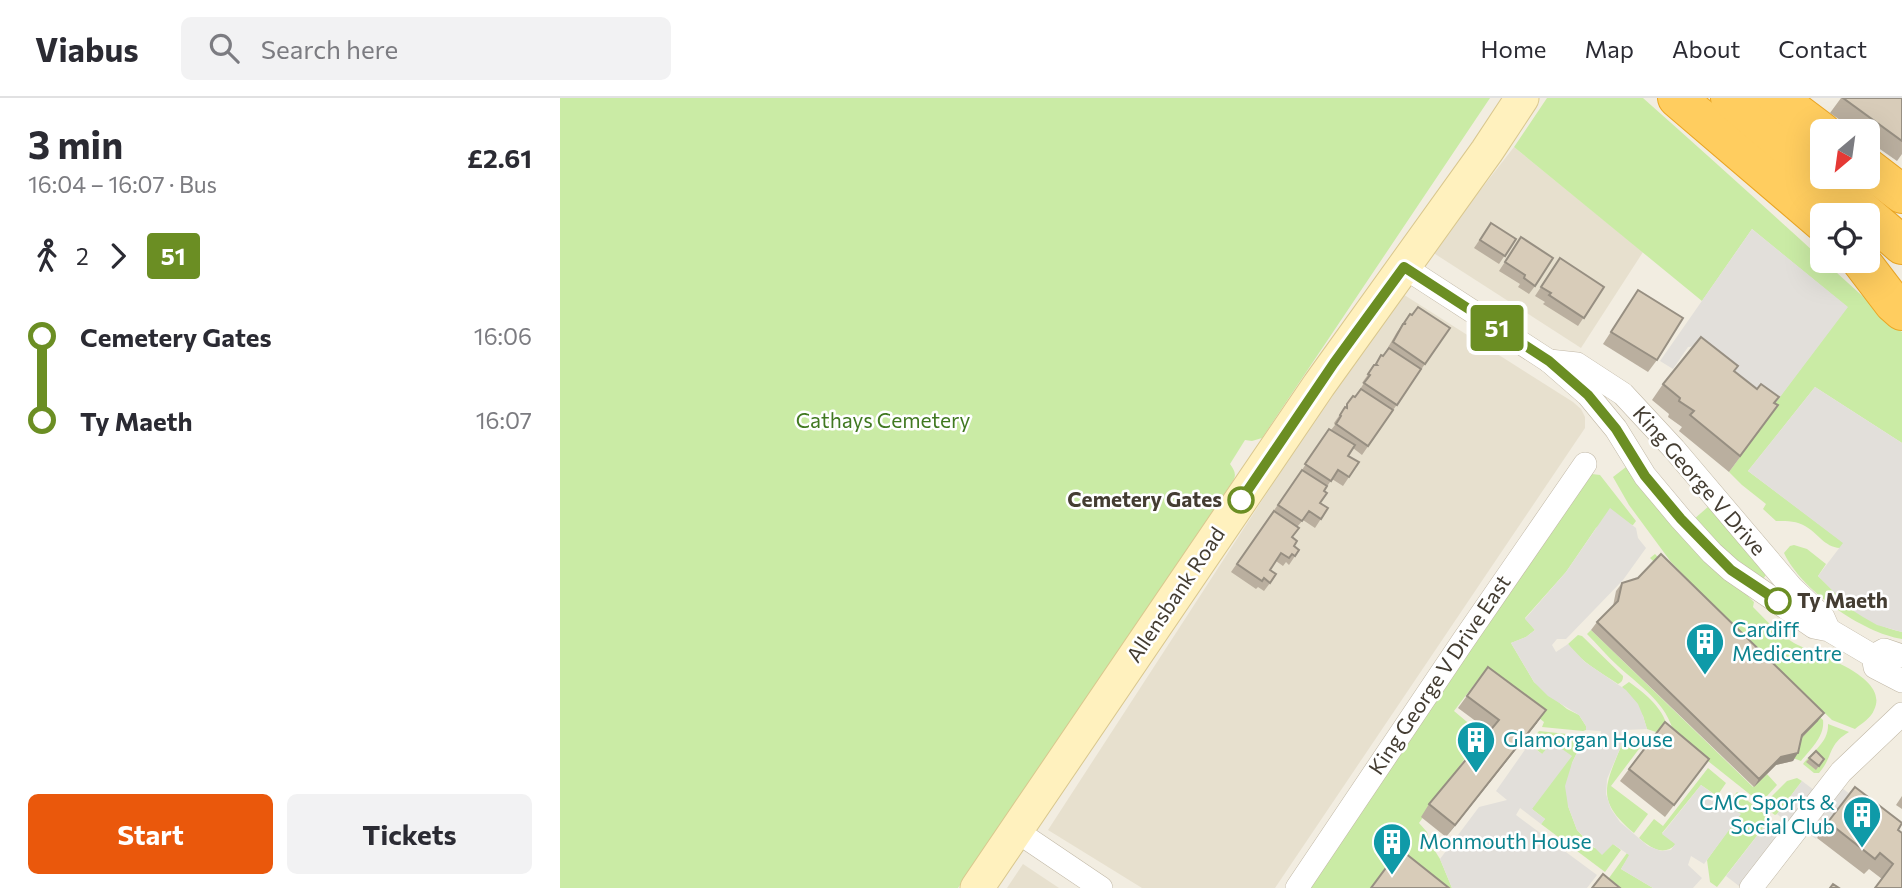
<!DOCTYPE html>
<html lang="en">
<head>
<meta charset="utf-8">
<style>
	:root { --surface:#fff; --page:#f2f2f3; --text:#2b2b33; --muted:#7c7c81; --line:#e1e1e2; --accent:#ea580c }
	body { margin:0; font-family:Commissioner,sans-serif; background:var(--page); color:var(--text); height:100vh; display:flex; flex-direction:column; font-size:26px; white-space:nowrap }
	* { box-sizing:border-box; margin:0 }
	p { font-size:23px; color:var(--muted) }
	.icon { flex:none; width:38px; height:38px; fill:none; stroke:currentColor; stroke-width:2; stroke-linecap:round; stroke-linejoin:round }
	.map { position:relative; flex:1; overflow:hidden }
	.sheet { display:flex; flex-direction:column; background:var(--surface); width:560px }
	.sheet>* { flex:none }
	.badge { padding:0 14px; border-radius:5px; font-size:24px; line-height:46px }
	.needle { width:46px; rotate:209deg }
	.tools { position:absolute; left:1250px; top:21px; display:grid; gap:14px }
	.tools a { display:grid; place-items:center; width:70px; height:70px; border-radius:10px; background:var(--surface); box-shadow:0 7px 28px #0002; font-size:35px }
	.map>.badge { position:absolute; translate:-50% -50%; box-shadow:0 0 0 4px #fff }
	.legs { display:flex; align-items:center; gap:10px; height:77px; padding:0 28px; font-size:23px }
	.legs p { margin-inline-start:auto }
	.summary { display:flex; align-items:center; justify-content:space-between; height:119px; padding:0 28px }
	h1 { font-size:38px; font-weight:700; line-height:52px }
	.primary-button { display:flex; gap:14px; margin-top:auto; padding:14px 28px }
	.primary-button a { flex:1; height:80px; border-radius:10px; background:var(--accent); color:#fff; font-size:28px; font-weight:700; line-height:80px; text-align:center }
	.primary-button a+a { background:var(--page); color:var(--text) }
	ul { padding:0 28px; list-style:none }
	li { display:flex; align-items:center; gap:24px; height:84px; font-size:26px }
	li i { display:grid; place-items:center; width:10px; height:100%; margin:0 9px; background:currentColor }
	li i::after { content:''; width:18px; height:18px; margin:-9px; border:5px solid; border-radius:50%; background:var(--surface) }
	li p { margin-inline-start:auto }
	li:first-child i { background:linear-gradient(#0000 50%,currentColor 0) }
	li:last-child i { background:linear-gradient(currentColor 50%,#0000 0) }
	header { display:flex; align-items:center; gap:42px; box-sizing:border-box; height:98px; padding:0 35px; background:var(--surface); border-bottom:2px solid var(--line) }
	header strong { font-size:33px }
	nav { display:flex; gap:38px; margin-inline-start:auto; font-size:24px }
	.search { width:490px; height:63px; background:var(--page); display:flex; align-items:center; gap:18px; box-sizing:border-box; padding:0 24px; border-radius:10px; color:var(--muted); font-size:26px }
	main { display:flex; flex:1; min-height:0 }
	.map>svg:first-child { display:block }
	.residential { fill:#e7e0ce }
	.green { fill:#caeba5 }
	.parking { fill:#e2dfda }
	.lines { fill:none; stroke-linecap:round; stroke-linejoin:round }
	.street-casing { stroke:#c1b8a6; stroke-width:24 }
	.secondary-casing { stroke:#d9c78e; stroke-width:35 }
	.highway-casing { stroke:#eaa523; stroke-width:40 }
	.street { stroke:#fff; stroke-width:23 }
	.secondary { stroke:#fff1be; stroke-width:33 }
	.highway { stroke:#ffcd5f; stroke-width:38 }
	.wall { fill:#baaf9f }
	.shaded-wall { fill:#978f82 }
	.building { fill:#d8ccb9; stroke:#978f82; stroke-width:2 }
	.line-1-casing { stroke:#fff; stroke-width:16 }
	.line-1 { stroke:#6b8e23; stroke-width:10 }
	.stop-1-dot { fill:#fff; stroke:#6b8e23; stroke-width:3.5 }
	.labels { text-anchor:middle; stroke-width:5; stroke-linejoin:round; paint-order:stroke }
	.park-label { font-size:21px; fill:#417921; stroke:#fff }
	.street-label { font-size:21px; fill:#443d32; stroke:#fff }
	.stop-label { font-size:21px; font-weight:bold; fill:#443d32; stroke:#fff; text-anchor:end }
	.culture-label { font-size:21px; fill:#0d838f; stroke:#fff; text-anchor:start }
</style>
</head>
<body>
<header>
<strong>Viabus</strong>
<div class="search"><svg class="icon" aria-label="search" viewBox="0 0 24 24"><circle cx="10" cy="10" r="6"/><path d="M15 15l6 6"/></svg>Search here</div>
<nav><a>Home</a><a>Map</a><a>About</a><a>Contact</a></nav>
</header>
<main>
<section class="sheet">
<div class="summary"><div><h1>3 min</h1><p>16:04 – 16:07 · Bus</p></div><b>£2.61</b></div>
<div class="legs"><svg class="icon" aria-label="walk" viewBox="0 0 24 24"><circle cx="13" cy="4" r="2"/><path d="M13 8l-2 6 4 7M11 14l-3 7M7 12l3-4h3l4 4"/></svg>2<svg class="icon" aria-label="forward" viewBox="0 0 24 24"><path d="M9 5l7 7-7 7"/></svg><b class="badge" style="background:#6b8e23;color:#fff">51</b></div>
<ul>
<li><i style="color:#6b8e23"></i><b>Cemetery Gates</b><p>16:06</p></li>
<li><i style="color:#6b8e23"></i><b>Ty Maeth</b><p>16:07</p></li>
</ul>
<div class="primary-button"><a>Start</a><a>Tickets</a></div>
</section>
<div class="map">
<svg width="1342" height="790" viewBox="0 0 1342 790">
	<rect width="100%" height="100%" fill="#f2ede1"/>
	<g class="residential">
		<polygon points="954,49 1083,154 1021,250 872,154"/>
		<polygon points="838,193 1013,304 1021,311 1025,319 1025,330 715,790 582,790 488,732"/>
		<polygon points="463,766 499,790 447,790"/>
	</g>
	<g class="green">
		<path d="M0,0H930L702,340L692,343L685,342L670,366C674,372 677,376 673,383L398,790H0Z"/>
		<path d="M987,0H1083C1171,78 1256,156 1342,234V345L1255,289L1188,373L1284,445L1280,450C1264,449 1258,435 1245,428C1237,423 1226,423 1216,423L1203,411L1206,406L1182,387L1169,374L1206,324L1203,321L1287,209L1192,131L1142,203L954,49Z"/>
		<path d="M1066,369L1077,383L1183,493L1194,504L1193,509C1206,522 1218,536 1234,545C1254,556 1331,578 1314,612C1311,620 1301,626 1295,631L1272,622L1156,511L1111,464L1069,407L1053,379Z"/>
		<polygon points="1032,376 1040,377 1076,423 1073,427 1044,424 1036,430 1006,474 965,520 975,532 966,539 951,545 974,584 1007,611 1019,617 1026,628 1026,632 1023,633 982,629 984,624 951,598 948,600 920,579 894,613 919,634 913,642 916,645 859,725 867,734 870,745 880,761 892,790 744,790"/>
		<polygon points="1149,408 1208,474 1201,484 1198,484 1133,422"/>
		<path d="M1234,447L1247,451L1266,466L1258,478C1285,504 1304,526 1342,534V541C1303,535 1241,492 1224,455L1230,448Z"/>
		<path d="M1095,456L1144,507L1263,622C1265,638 1251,651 1241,663L1233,660L1236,645L1257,623L1090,460Z"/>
		<path d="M1031,532L1193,689L1207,676L1217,687L1207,698L1197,702L1114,636C1107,605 1080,588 1058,568C1047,558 1037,546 1027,536Z"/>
		<path d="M1018,537L1022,538L1063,578C1063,582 1062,584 1058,586C1040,574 1021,564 1008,546Z"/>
		<path d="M1069,584C1086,596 1106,612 1108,634L1102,636L1087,631L1083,618L1062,589Z"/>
		<path d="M1268,626L1289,634C1267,647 1274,658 1259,675H1254L1243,666C1253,653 1269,644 1268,626Z"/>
		<polygon points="979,633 1025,638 1012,665 1008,708 1017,732 1034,750 1053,746 1061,752 1045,774 981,726 985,721 972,711 982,656 969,646"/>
		<path d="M1062,646L1082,647L1051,688L1088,716L1074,735C1035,702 1045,688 1062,646Z"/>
		<path d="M1148,670L1166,685L1157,698L1141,687L1102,735L1116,746C1104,759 1091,750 1079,740L1094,721L1103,728Z"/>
		<path d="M1237,680L1242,683L1217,716L1215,717C1209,713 1206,710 1207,703L1227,683Z"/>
		<polygon points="1177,694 1210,721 1157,789 1150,784 1147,762 1180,716 1167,706"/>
		<polygon points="1067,755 1070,757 1061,771 1093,790 1045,790 1044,787"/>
	</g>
	<g class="parking">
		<polygon points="1192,131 1288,209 1208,315 1138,248 1128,249 1113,271 1100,263"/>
		<polygon points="1255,289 1342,345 1342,534 1317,527 1303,519 1292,512 1258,478 1283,445 1188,373"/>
		<polygon points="1050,410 1076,430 1078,440 1086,450 1063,482 1006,541 997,541 992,547 996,554 1008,546 1025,564 1066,592 1078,606 1083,618 1087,631 1065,632 1062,646 1047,681 1046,696 1051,711 1060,724 1088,748 1101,753 1111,752 1115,746 1102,736 1141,687 1181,716 1144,766 1131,758 1128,767 1142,780 1133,790 1093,790 1061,771 1069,757 1053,746 1042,757 1017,732 1008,708 1005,688 1012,665 1025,638 1039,644 1041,633 1026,632 1026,628 1019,617 988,598 974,584 951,545 966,539 975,532 965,521 1006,474"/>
		<polygon points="992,644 1012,658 972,711 985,721 981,726 960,710 956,717 1037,777 1027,790 892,790 880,761 919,709 947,702 936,693 969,646 982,656"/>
		<polygon points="1242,683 1254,692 1228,725 1217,716"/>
		<polygon points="1279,688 1290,696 1256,741 1245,733"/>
		<polygon points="1210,721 1223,732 1179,788 1166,778"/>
	</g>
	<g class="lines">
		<g class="street-casing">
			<g id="street">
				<polyline points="844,169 989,263 1028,297 1056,331 1085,378 1121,421 1152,455 1171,472 1254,529 1269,532 1313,558 1315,569 1342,583"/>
				<polyline points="989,263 1017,266 1063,296 1114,351 1232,490 1263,519 1267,528"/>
				<polyline points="1313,558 1324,552 1342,558"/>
				<polyline points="455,732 541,790"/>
				<polyline points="737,790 903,543 1025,366"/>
				<polyline points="1191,790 1281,674 1342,616"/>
			</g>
		</g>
		<g class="secondary-casing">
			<polyline id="secondary" points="417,790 759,287 927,53 962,0"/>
		</g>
		<g class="highway-casing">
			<g id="highway">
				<polyline points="1117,0 1262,124"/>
				<polyline points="1170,0 1262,78"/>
				<polyline points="1217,0 1262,34"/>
				<polyline points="1307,69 1342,96"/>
				<polyline points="1263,79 1342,147"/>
				<polyline points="1301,163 1333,205 1342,213"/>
			</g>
		</g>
		<use href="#street" class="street"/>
		<use href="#secondary" class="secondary"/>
		<use href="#highway" class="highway"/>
	</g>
	<g class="wall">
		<polygon points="1281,0 1342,0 1342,56 1337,63 1307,42 1307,33 1296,33 1270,15"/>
		<polygon points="931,125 956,141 939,166 914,150"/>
		<polygon points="961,139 975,188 969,196 958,189 960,186 939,173"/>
		<polygon points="1000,160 1044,189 1018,228 983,206 985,204 975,198"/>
		<polygon points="1078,192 1097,262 1088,274 1043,246"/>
		<polygon points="850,216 865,266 802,357 793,350 788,358 799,364 783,388 772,381 764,393 760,405 768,410 755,430 743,422 737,429 732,439 734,448 739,452 729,467 726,464 723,468 716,463 710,472 710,485 704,493 698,489 696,491 671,474 740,375 769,331 771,332 775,327 774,325 793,298 795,299 804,285 802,285 816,265 823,258 837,234"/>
		<polygon points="1175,274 1214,305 1207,323 1169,374 1119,333 1122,329 1108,319 1109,316 1092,302 1103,286"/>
		<polygon points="1062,485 1258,623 1242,640 1233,663 1216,667 1194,689 1031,532 1037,524 1053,508 1056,493"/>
		<polygon points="928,569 977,625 886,739 861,719 869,706 929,633 898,610"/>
		<polygon points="1256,653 1264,661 1256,672 1246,664"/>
		<polygon points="1069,671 1140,673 1105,719 1060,683"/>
		<polygon points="1342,698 1342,711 1336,707"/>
		<polygon points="1268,724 1338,732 1342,790 1322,781 1309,771 1304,776 1257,740"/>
	</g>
	<g class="shaded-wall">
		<polygon points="986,612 977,625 886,739 895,727"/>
		<polygon points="1264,615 1258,623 1236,645 1242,637"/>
		<polygon points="1238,655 1233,663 1216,667 1194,689 1199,681 1221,659"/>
	</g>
	<g class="building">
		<polygon points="1283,0 1342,0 1342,43"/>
		<polygon points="931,125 956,141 945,158 920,142"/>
		<polygon points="961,139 993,160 975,188 964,180 965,177 945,164"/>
		<polygon points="1000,160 1044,189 1024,220 989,197 991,195 981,189"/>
		<polygon points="1078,192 1123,220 1097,262 1051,234"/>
		<polygon points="858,209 890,230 865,266 833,244 843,226 846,226 844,225 850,216 852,217"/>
		<polygon points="1141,239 1178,268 1174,273 1197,291 1201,286 1219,299 1214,305 1218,307 1180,358 1130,317 1134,313 1119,303 1120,300 1103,286"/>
		<polygon points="829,250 861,271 837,307 804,285 810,277 808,276 814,267 817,267 816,266 821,257 823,258"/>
		<polygon points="801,291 833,312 808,348 776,326 781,318 780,317 785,309 787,310 787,306 793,298 795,299"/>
		<polygon points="769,331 795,347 788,358 799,364 789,379 778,372 771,383 745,366"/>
		<polygon points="742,372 767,388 764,393 767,395 760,405 768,410 761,421 749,413 742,423 718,407"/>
		<polygon points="714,413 739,430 732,439 737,443 734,448 739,452 735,458 732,456 729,460 721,455 710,472 716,476 710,485 704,480 702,483 677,466"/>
		<polygon points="1101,456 1264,615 1242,637 1238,655 1221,659 1199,681 1037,524 1058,503 1062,485 1078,480"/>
		<polygon points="928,569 986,612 895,727 869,706 939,622 907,598"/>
		<polygon points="1105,624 1149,661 1114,707 1069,671"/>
		<polygon points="1256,653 1264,661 1259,668 1249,660"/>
		<polygon points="1295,689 1342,725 1338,732 1342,735 1342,790 1315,790 1333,766 1320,755 1315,761 1268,724"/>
		<polygon points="840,751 889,790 811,790"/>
		<polygon points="1043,776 1060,790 1032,790"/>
		<polygon points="1273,786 1279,790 1270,790"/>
	</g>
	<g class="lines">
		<g class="line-1-casing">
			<polyline id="line-1" points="681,402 774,265 844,169 989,263 1028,297 1056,331 1085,378 1121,421 1171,472 1218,503"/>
		</g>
		<use href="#line-1" class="line-1"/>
	</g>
	<defs>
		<g id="building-pin" transform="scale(2.0125)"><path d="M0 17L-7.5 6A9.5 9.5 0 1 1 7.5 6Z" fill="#0f9aa8" stroke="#fff"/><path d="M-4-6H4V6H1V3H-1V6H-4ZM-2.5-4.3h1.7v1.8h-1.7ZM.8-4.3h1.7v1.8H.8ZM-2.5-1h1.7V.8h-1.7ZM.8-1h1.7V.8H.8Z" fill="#fff"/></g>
	</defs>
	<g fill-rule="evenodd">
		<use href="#building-pin" x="1145" y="544"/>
		<use href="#building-pin" x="916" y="642"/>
		<use href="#building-pin" x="1302" y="717"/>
		<use href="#building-pin" x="832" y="744"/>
	</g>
	<g class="stop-1-dot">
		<circle cx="681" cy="402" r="12"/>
		<circle cx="1218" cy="503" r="12"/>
	</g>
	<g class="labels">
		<g class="park-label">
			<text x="323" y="330">Cathays Cemetery</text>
		</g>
		<g class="street-label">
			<text transform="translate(1139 383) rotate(49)" y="7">King George V Drive</text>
			<text transform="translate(616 497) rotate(-56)" y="7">Allensbank Road</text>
			<text transform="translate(880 577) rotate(-56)" y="7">King George V Drive East</text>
		</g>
		<g class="stop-label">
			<text x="662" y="409">Cemetery Gates</text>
			<text x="1237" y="510" text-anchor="start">Ty Maeth</text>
		</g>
		<g class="culture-label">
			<text x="1172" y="539">Cardiff<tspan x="1172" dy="24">Medicentre</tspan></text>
			<text x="943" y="649">Glamorgan House</text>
			<text x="1275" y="712" text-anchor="end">CMC Sports &amp;<tspan x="1275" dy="24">Social Club</tspan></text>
			<text x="859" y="751">Monmouth House</text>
		</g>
	</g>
</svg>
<div class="tools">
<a><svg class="needle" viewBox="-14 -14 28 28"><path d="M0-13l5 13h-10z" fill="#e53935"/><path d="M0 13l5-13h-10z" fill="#7c7c81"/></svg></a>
<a><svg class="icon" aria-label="locate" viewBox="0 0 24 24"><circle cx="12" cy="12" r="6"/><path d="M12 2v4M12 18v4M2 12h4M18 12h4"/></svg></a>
</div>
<b class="badge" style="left:937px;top:230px;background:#6b8e23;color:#fff">51</b>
</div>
</main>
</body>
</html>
